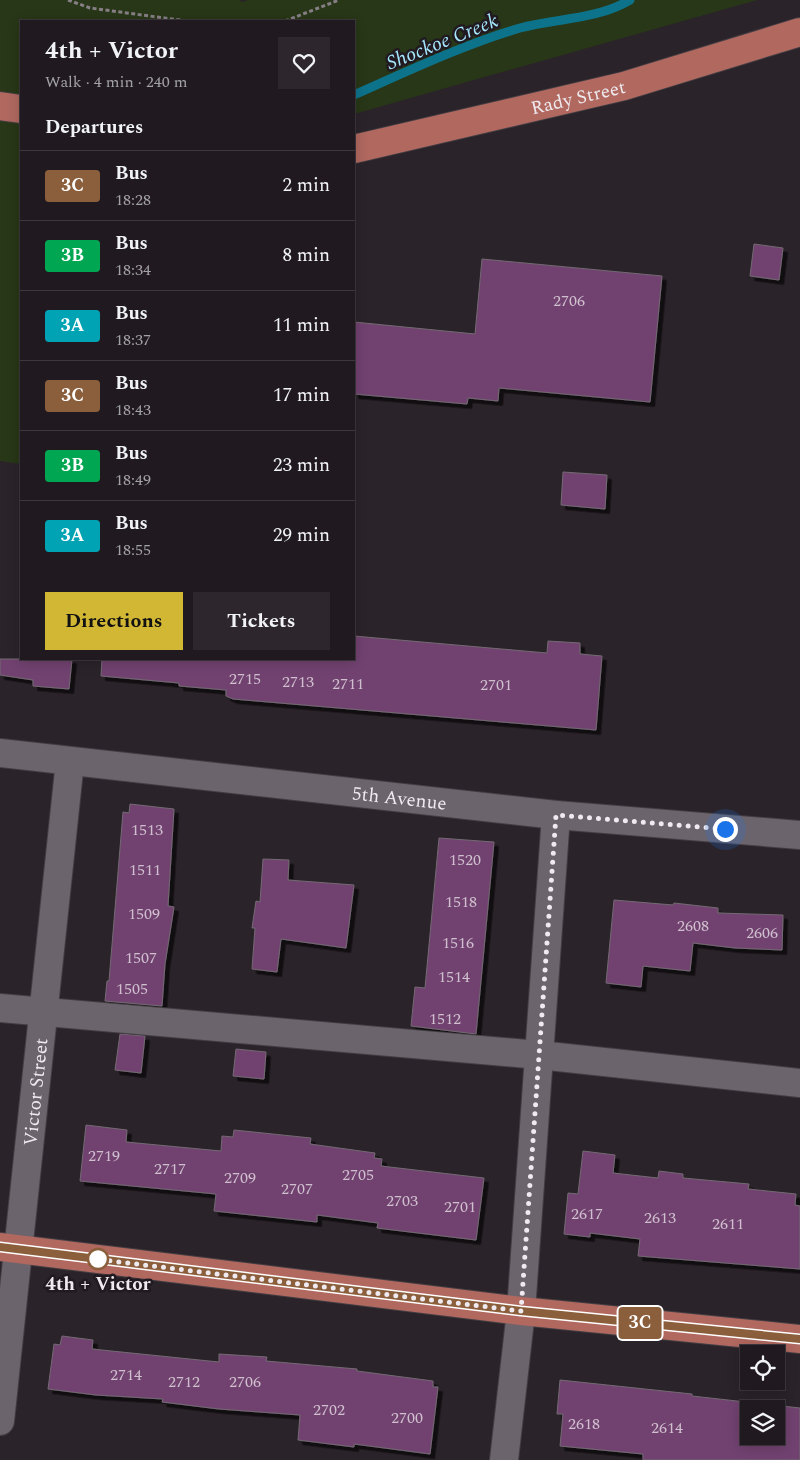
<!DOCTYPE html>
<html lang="en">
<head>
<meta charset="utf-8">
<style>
	:root { --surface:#201a20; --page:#2d272d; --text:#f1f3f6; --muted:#a2a1a5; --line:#3d383e; --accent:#d2b735 }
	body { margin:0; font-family:Spectral,serif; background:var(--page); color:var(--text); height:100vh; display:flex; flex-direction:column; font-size:19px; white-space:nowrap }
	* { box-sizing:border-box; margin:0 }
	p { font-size:16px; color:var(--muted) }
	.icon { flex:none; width:28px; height:28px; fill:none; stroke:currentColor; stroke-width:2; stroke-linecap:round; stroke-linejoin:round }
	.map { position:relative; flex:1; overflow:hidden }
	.side { position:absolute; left:20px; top:20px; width:335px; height:640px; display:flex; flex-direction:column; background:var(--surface); border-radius:0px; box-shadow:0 2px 12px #0003,0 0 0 1px var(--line) }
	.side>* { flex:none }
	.badge { padding:0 10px; border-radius:4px; font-size:18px; line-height:32px }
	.buttons { position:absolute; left:740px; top:1345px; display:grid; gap:10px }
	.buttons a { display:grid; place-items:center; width:45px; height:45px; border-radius:0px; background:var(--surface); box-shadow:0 2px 12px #0003,0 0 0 1px var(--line); font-size:25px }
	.you { position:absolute; width:25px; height:25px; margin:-12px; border:4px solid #fff; border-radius:50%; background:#1a73e8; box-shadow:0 0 0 8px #1a73e833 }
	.map>.badge { position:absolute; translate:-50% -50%; box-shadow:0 0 0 2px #fff }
	h2 { padding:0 25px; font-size:19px; line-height:45px }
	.round { display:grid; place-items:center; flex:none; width:52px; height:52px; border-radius:0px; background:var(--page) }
	.overview { display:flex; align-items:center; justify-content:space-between; height:85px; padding:0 25px }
	h1 { font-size:24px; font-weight:700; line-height:38px }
	.button { display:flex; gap:10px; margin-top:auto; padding:10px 25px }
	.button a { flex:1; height:58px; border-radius:0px; background:var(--accent); color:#111; font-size:20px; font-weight:700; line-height:58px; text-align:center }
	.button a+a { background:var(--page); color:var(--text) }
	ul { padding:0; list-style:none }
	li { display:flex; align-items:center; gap:15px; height:70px; padding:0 25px; border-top:1px solid var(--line) }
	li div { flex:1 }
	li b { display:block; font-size:19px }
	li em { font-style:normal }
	li .badge { min-width:55px; font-weight:700; text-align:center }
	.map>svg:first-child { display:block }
	.green { fill:#283717 }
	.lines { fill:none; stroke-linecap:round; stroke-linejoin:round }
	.stream { stroke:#0d738b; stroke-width:9 }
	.building { fill:#71436f; stroke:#736a73; fill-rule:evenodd; filter:url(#shadow) }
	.minor-casing { stroke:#433e43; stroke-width:30 }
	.major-casing { stroke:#433e43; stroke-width:30 }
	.path { stroke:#867f85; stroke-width:3; stroke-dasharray:4 2.5; stroke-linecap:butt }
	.minor { stroke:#6c646c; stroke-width:28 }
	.major { stroke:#b0685f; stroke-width:28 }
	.line-casing { stroke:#fff; stroke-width:11 }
	.line { stroke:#8b5e3c; stroke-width:8 }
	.walk { stroke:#efeaef; stroke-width:5; stroke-dasharray:0 9 }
	.stop-dot { fill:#fff; stroke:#8b5e3c; stroke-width:2.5 }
	.labels { text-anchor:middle; stroke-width:5; stroke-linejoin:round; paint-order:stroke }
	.number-label { font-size:16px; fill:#d0c0cf }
	.street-label { font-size:19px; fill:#efeaef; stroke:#211a21 }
	.stop-label { font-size:19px; font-weight:bold; fill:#efeaef; stroke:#211a21 }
	.water-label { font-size:20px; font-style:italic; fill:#a6e8fe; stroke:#211a21 }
</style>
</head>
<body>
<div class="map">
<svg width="800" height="1460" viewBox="0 0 800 1460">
	<defs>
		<filter id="shadow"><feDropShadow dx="4.5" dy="4.5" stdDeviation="0" flood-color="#0009"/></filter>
	</defs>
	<rect width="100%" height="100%" fill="#2b232a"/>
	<polygon class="green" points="0,0 239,0 242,2 248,0 757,0 354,114 354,21 21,21 21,464 0,461"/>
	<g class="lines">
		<path class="stream" d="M354,95C408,71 463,45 520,28C557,18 596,20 630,0"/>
	</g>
	<g class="building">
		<polygon points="754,244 783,248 779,280 750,276"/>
		<polygon points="482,259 662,276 650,402 499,388 498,401 468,398 467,404 354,394 354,322 475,334"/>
		<polygon points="563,472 607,475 605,509 561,505"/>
		<polygon points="354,636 547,653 548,641 580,643 580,654 602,656 596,730 233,699 226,696 226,690 179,686 179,683 101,676 102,659 354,659"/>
		<polygon points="0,659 72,659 69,689 33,686 33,680 0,675"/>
		<polygon points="130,804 174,809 168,906 174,907 165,964 162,1006 105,1001 107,981 109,981 123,812 129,813"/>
		<polygon points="439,838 494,842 476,1034 411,1026 415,987 425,988"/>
		<polygon points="263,859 289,860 288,880 354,885 346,948 281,939 277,972 252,969 255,928 252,928 256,901 260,902"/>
		<polygon points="614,900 673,905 674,903 718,908 718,913 783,915 782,950 735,948 693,943 690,971 643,966 641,987 606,983"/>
		<polygon points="120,1034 145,1036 141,1073 115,1070"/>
		<polygon points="236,1049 266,1052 264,1079 233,1076"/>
		<polygon points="86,1125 127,1130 126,1142 221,1151 222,1136 233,1137 234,1130 311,1138 310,1144 375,1153 374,1158 382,1159 381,1166 484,1178 476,1240 377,1228 378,1223 317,1215 317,1222 214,1211 216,1194 80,1181"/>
		<polygon points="583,1151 615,1155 613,1173 658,1178 659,1171 683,1174 683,1178 749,1184 748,1189 796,1194 795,1205 800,1206 800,1269 638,1256 640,1239 590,1233 590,1237 564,1234 568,1193 578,1194"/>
		<polygon points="62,1336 93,1340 92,1349 219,1362 219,1354 267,1357 266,1361 357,1369 357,1371 433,1381 433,1387 438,1387 430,1454 354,1444 354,1447 298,1440 300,1415 219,1409 162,1402 163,1399 96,1395 48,1389 54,1344 60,1345"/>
		<path d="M560,1380L692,1394V1396L800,1408V1460H643V1454L560,1446L563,1414H557ZM749,1409H776V1436H749Z"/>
	</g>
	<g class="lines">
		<g class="minor-casing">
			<g id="minor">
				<path id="s1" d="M0,753L556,815L800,835"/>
				<polyline points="0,1008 539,1055 800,1083"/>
				<path id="s2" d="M0,1421L70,761"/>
				<polyline points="504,1460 521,1311 556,815"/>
			</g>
		</g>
		<g class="major-casing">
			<g id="major">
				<polyline points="0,106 21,109"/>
				<path id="s3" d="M354,149L624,86L800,32"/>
				<polyline points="0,1247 521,1311 800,1339"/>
			</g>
		</g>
		<g class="path">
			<polyline points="68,0 90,8 187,21"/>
			<polyline points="285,21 339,0"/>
		</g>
		<use href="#minor" class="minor"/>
		<use href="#major" class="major"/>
	</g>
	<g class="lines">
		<g class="line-casing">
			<polyline id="line" points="0,1247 521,1311 800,1339"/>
		</g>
		<use href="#line" class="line"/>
		<polyline class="walk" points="98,1259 95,1259 521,1311 556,815 725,829"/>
	</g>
	<circle class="stop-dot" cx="98" cy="1259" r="10"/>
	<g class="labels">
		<g class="number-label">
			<text x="569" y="306">2706</text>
			<text x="245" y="684">2715</text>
			<text x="298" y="687">2713</text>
			<text x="348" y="689">2711</text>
			<text x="496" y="690">2701</text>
			<text x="147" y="835">1513</text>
			<text x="465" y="865">1520</text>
			<text x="145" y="875">1511</text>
			<text x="461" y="907">1518</text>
			<text x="144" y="919">1509</text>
			<text x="693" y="931">2608</text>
			<text x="762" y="938">2606</text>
			<text x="458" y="948">1516</text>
			<text x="141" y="963">1507</text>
			<text x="454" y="982">1514</text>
			<text x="132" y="994">1505</text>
			<text x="445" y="1024">1512</text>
			<text x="104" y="1161">2719</text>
			<text x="170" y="1174">2717</text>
			<text x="358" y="1180">2705</text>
			<text x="240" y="1183">2709</text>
			<text x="297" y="1194">2707</text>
			<text x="402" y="1206">2703</text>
			<text x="460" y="1212">2701</text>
			<text x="587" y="1219">2617</text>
			<text x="660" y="1223">2613</text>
			<text x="728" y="1229">2611</text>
			<text x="126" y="1380">2714</text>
			<text x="184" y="1387">2712</text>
			<text x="245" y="1387">2706</text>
			<text x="329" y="1415">2702</text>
			<text x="407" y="1423">2700</text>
			<text x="584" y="1429">2618</text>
			<text x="667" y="1433">2614</text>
		</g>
		<g class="street-label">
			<text dy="7" stroke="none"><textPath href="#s3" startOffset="230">Rady Street</textPath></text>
			<text dy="7" stroke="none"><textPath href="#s1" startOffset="402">5th Avenue</textPath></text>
			<text dy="7" stroke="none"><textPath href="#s2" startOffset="331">Victor Street</textPath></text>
		</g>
		<g class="stop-label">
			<text x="98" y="1290">4th + Victor</text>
		</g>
		<g class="water-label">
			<text transform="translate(442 41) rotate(-22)" y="7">Shockoe Creek</text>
		</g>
	</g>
</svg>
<div class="buttons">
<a><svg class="icon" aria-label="locate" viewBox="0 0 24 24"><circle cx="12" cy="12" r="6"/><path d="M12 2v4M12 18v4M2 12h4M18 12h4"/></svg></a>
<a><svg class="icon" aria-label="layers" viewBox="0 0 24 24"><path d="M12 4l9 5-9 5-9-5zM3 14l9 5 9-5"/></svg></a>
</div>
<div class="you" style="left:725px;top:829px"></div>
<b class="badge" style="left:640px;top:1323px;background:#8b5e3c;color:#fff">3C</b>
<section class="side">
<div class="overview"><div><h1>4th + Victor</h1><p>Walk · 4 min · 240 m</p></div><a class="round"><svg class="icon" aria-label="heart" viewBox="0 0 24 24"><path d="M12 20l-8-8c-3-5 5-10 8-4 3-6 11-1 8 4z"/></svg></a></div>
<h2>Departures</h2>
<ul>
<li><span class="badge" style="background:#8b5e3c;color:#fff">3C</span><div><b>Bus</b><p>18:28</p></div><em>2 min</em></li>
<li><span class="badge" style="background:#00a651;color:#fff">3B</span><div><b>Bus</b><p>18:34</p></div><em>8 min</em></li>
<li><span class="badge" style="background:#00a3b4;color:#fff">3A</span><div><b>Bus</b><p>18:37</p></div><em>11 min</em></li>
<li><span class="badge" style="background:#8b5e3c;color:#fff">3C</span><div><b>Bus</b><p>18:43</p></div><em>17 min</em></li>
<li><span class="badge" style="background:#00a651;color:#fff">3B</span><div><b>Bus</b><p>18:49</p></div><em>23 min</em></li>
<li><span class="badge" style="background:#00a3b4;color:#fff">3A</span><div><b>Bus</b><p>18:55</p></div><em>29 min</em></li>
</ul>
<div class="button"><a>Directions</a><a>Tickets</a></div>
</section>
</div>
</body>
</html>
